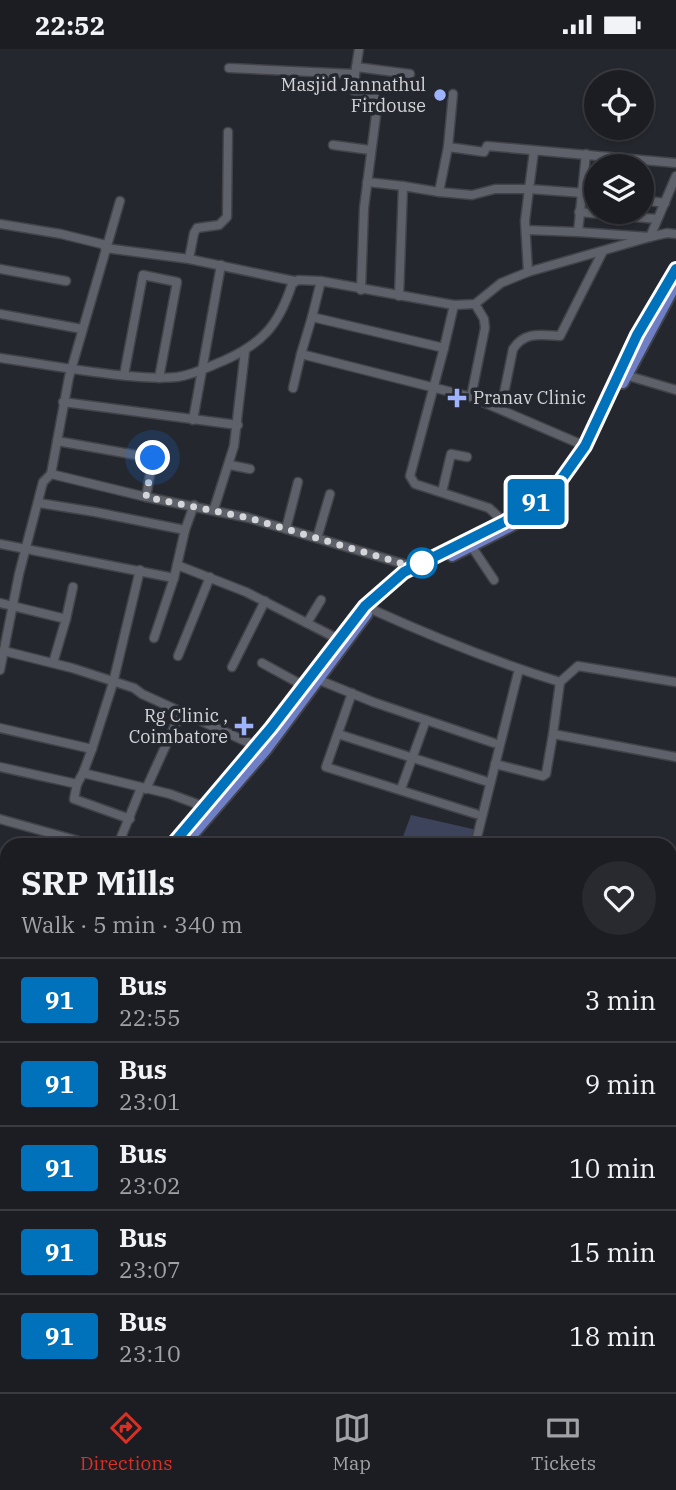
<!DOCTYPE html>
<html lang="en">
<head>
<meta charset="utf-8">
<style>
	:root { --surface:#1c1d22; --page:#292a2f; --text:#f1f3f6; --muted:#a0a2a5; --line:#3a3b40; --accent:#d93025 }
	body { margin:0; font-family:"IBM Plex Serif",serif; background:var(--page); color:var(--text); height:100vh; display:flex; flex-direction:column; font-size:26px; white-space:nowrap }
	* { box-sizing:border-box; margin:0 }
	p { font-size:23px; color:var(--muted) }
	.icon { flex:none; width:38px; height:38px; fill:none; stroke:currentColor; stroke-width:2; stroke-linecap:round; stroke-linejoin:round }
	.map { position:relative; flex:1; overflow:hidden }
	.sheet { position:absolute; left:0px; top:789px; width:677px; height:555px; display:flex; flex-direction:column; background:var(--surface); border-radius:21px 21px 0 0; box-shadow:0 2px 5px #0004,0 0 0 2px var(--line) }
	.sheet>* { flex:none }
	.badge { padding:0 14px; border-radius:5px; font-size:24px; line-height:46px }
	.buttons { position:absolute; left:584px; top:21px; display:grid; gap:14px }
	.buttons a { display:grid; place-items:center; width:70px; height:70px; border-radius:50%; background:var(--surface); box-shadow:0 2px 5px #0004,0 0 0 2px var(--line); font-size:35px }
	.you { position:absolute; width:35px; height:35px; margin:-18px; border:5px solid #fff; border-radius:50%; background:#1a73e8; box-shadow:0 0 0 10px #1a73e833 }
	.map>.badge { position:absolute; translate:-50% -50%; box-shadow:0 0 0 4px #fff }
	.round { display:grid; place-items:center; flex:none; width:74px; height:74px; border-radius:37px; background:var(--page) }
	.overview { display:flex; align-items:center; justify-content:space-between; height:119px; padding:0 21px }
	h1 { font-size:33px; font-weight:800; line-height:52px }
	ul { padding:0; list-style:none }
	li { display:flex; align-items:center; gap:21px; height:84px; padding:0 21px; border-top:2px solid var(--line) }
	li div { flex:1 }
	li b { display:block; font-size:26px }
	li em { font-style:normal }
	li .badge { min-width:77px; font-weight:700; text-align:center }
	.status { display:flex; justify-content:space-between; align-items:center; height:49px; padding:0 35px; background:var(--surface); direction:ltr }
	.status svg { height:19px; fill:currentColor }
	.tabs { display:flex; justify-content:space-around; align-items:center; height:98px; border-top:2px solid var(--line); background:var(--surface); font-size:19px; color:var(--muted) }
	.tabs a { display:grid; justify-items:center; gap:4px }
	.tabs .active { color:var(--accent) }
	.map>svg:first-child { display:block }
	.green { fill:#3d435b }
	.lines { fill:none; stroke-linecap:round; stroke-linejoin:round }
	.minor-casing { stroke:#414349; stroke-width:11 }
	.major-casing { stroke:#414349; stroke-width:13 }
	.highway-casing { stroke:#414349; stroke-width:14 }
	.minor { stroke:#5e6169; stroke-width:8 }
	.major { stroke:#6873a0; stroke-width:10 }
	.highway { stroke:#6e7fc5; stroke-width:10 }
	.line-casing { stroke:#fff; stroke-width:16 }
	.line { stroke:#0072bc; stroke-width:10 }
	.walk { stroke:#d3d5d9; stroke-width:7; stroke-dasharray:0 12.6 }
	.poi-dot { fill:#9fb3fd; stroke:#25272e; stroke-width:2.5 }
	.stop-dot { fill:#fff; stroke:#0072bc; stroke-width:3.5 }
	.labels { text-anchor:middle; stroke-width:7; stroke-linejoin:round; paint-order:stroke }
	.poi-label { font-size:18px; fill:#d3d5d9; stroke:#25272e; text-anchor:end }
</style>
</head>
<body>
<div class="status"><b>22:52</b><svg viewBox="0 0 49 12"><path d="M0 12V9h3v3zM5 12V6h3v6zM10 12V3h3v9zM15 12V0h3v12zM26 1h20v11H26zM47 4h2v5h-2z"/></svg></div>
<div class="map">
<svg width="676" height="1343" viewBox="0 0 676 1343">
	<rect width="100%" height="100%" fill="#25272e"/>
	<polygon class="green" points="411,766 477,781 473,796 400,796"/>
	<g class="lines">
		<g class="minor-casing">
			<g id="minor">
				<polyline points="359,0 355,25 355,43 370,46 378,51 364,159 361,241"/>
				<polyline points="356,18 410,25"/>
				<polyline points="229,19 355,25"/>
				<polyline points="333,96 370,101"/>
				<polyline points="448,98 453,45"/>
				<polyline points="534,102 529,140 597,145"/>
				<polyline points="367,133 403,137"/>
				<polyline points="642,151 665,154"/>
				<polyline points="120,152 69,328 51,425 146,448 249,469 414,518"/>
				<polyline points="579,163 657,170"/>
				<polyline points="0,175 61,185 106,196"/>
				<polyline points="526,181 578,183 586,105"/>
				<polyline points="578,183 650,188 676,127"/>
				<polyline points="105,199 189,210 194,184 197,179 219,176 227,168 228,83"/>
				<polyline points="189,210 294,232"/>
				<polyline points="0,220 66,232"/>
				<polyline points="528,223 525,172 529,140 495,140 472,146 439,143 448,98 484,103 487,97 676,114"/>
				<polyline points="399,247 403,137 439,143"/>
				<polyline points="454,256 444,299 312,268 301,305 471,348 585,397"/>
				<polyline points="0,265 82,280"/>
				<polyline points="312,268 321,232"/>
				<polyline points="444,299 410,427 415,435 489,459 504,473"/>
				<path d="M0,309C43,315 85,323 128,327C144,328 161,330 177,328C193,326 208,318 223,312C262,295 279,276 292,235L298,231L321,232L454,256L475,255L501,234L528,223L650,188L667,184L676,185"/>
				<polyline points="622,325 676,341"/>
				<polyline points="124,326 143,226 177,233 159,329"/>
				<polyline points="293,339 301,305"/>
				<polyline points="471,348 485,279 484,270 475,255"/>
				<polyline points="63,353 238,376"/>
				<path d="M501,359L513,300C525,282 541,286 560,287L602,204"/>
				<polyline points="193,371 221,216"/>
				<polyline points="57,392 153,409 146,448"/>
				<polyline points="230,416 250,420"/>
				<polyline points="442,443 451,405 467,408"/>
				<polyline points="39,454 95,463 185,481"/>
				<polyline points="214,460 234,397 245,302"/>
				<polyline points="286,480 298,433"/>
				<polyline points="317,489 330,445"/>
				<polyline points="0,495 174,529 185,481 194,456"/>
				<polyline points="472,498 494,531"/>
				<polyline points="177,516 246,543 338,590"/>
				<polyline points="0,554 66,570"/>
				<path d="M371,560C433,588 495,613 560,633L578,617L676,633"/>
				<polyline points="307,574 321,551"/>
				<polyline points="154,589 174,529"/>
				<polyline points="4,602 72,619 134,639 142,645 256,697"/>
				<polyline points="178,607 210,528"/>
				<polyline points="53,614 66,570 73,538"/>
				<polyline points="262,614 304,637"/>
				<polyline points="232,618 265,552"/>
				<polyline points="0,621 19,525 43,433 51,425"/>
				<polyline points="319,631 373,653 494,694"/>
				<polyline points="560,633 553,685 676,708"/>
				<polyline points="352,644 326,718 476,765"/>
				<polyline points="0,679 92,700 113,634 140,521"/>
				<polyline points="338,685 485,732"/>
				<polyline points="495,715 543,727 546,725 553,685"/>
				<polyline points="0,718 77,735 83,724 170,745 205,758"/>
				<polyline points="83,724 92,700"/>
				<polyline points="77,735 74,750 130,770"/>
				<polyline points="146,740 181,663"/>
				<polyline points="401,740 426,671"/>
				<polyline points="0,770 93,796"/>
				<polyline points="118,796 141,739"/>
				<polyline points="475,796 519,620"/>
				<polyline points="0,812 7,814"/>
				<polyline points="670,845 676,846"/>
				<polyline points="0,852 7,853"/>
				<polyline points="0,904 7,906"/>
				<polyline points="670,956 676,956"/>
				<polyline points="670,1033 676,979"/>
				<polyline points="670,1040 676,1040"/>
				<polyline points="0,1081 7,1084"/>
				<polyline points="670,1194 676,1193"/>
				<polyline points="670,1265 676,1263"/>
				<polyline points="0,1274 7,1217"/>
				<polyline points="670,1317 676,1316"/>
				<polyline points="36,1337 37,1343"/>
				<polyline points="291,1337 292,1343"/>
				<polyline points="443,1337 444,1343"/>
				<polyline points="559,1337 560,1343"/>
				<polyline points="504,1343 538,1337"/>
			</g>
		</g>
		<g class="major-casing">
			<g id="major">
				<polyline points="670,1148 676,1146"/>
				<polyline points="0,1333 7,1332"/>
			</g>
		</g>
		<g class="highway-casing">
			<g id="highway">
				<polyline points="623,334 676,235"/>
				<polyline points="452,507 519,473"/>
				<polyline points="172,796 271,679 365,557 404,523 521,463 558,434 585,397 637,286 676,220"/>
				<polyline points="184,796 266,701 367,565"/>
				<polyline points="0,1005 7,995"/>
				<polyline points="0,1018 7,1008"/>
			</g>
		</g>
		<use href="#minor" class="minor"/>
		<use href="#major" class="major"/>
		<use href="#highway" class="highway"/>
	</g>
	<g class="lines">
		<g class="line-casing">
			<polyline id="line" points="172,796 271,679 365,557 404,523 504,473 544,448 558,435 585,397 637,286 676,220"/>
		</g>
		<use href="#line" class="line"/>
		<polyline class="walk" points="153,409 146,448 249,469 414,518 422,514"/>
	</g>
	<g class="poi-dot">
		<circle cx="440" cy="46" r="7"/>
		<path d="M453.5 338.5h7v7h7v7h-7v7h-7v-7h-7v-7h7z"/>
		<path d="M240.5 666.5h7v7h7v7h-7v7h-7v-7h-7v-7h7z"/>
	</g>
	<circle class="stop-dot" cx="422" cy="514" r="14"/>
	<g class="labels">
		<g class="poi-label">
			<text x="426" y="42">Masjid Jannathul<tspan x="426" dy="21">Firdouse</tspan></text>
			<text x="473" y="355" text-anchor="start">Pranav Clinic</text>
			<text x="228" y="673">Rg Clinic ,<tspan x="228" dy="21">Coimbatore</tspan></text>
		</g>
	</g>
</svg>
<div class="buttons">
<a><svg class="icon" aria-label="locate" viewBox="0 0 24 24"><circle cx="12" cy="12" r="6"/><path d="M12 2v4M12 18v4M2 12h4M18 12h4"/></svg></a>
<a><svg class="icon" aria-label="layers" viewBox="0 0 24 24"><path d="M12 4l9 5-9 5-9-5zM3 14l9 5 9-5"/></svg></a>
</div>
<div class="you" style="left:153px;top:409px"></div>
<b class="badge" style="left:536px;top:453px;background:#0072bc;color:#fff">91</b>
<section class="sheet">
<div class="overview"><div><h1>SRP Mills</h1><p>Walk · 5 min · 340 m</p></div><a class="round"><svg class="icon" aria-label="heart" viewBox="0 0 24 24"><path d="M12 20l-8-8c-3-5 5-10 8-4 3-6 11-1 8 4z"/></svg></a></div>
<ul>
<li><span class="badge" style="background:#0072bc;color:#fff">91</span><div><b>Bus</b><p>22:55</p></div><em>3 min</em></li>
<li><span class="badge" style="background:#0072bc;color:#fff">91</span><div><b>Bus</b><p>23:01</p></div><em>9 min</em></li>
<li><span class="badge" style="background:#0072bc;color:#fff">91</span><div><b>Bus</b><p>23:02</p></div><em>10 min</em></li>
<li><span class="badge" style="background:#0072bc;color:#fff">91</span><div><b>Bus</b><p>23:07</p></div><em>15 min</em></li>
<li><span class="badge" style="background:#0072bc;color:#fff">91</span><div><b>Bus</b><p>23:10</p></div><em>18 min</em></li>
</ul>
</section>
</div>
<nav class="tabs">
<a class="active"><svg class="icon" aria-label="directions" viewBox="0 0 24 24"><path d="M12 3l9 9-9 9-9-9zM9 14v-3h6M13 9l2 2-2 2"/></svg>Directions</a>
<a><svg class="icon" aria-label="map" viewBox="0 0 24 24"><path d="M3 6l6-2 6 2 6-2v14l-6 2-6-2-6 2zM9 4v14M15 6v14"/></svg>Map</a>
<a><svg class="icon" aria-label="tickets" viewBox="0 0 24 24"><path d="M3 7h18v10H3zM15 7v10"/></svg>Tickets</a>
</nav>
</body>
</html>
